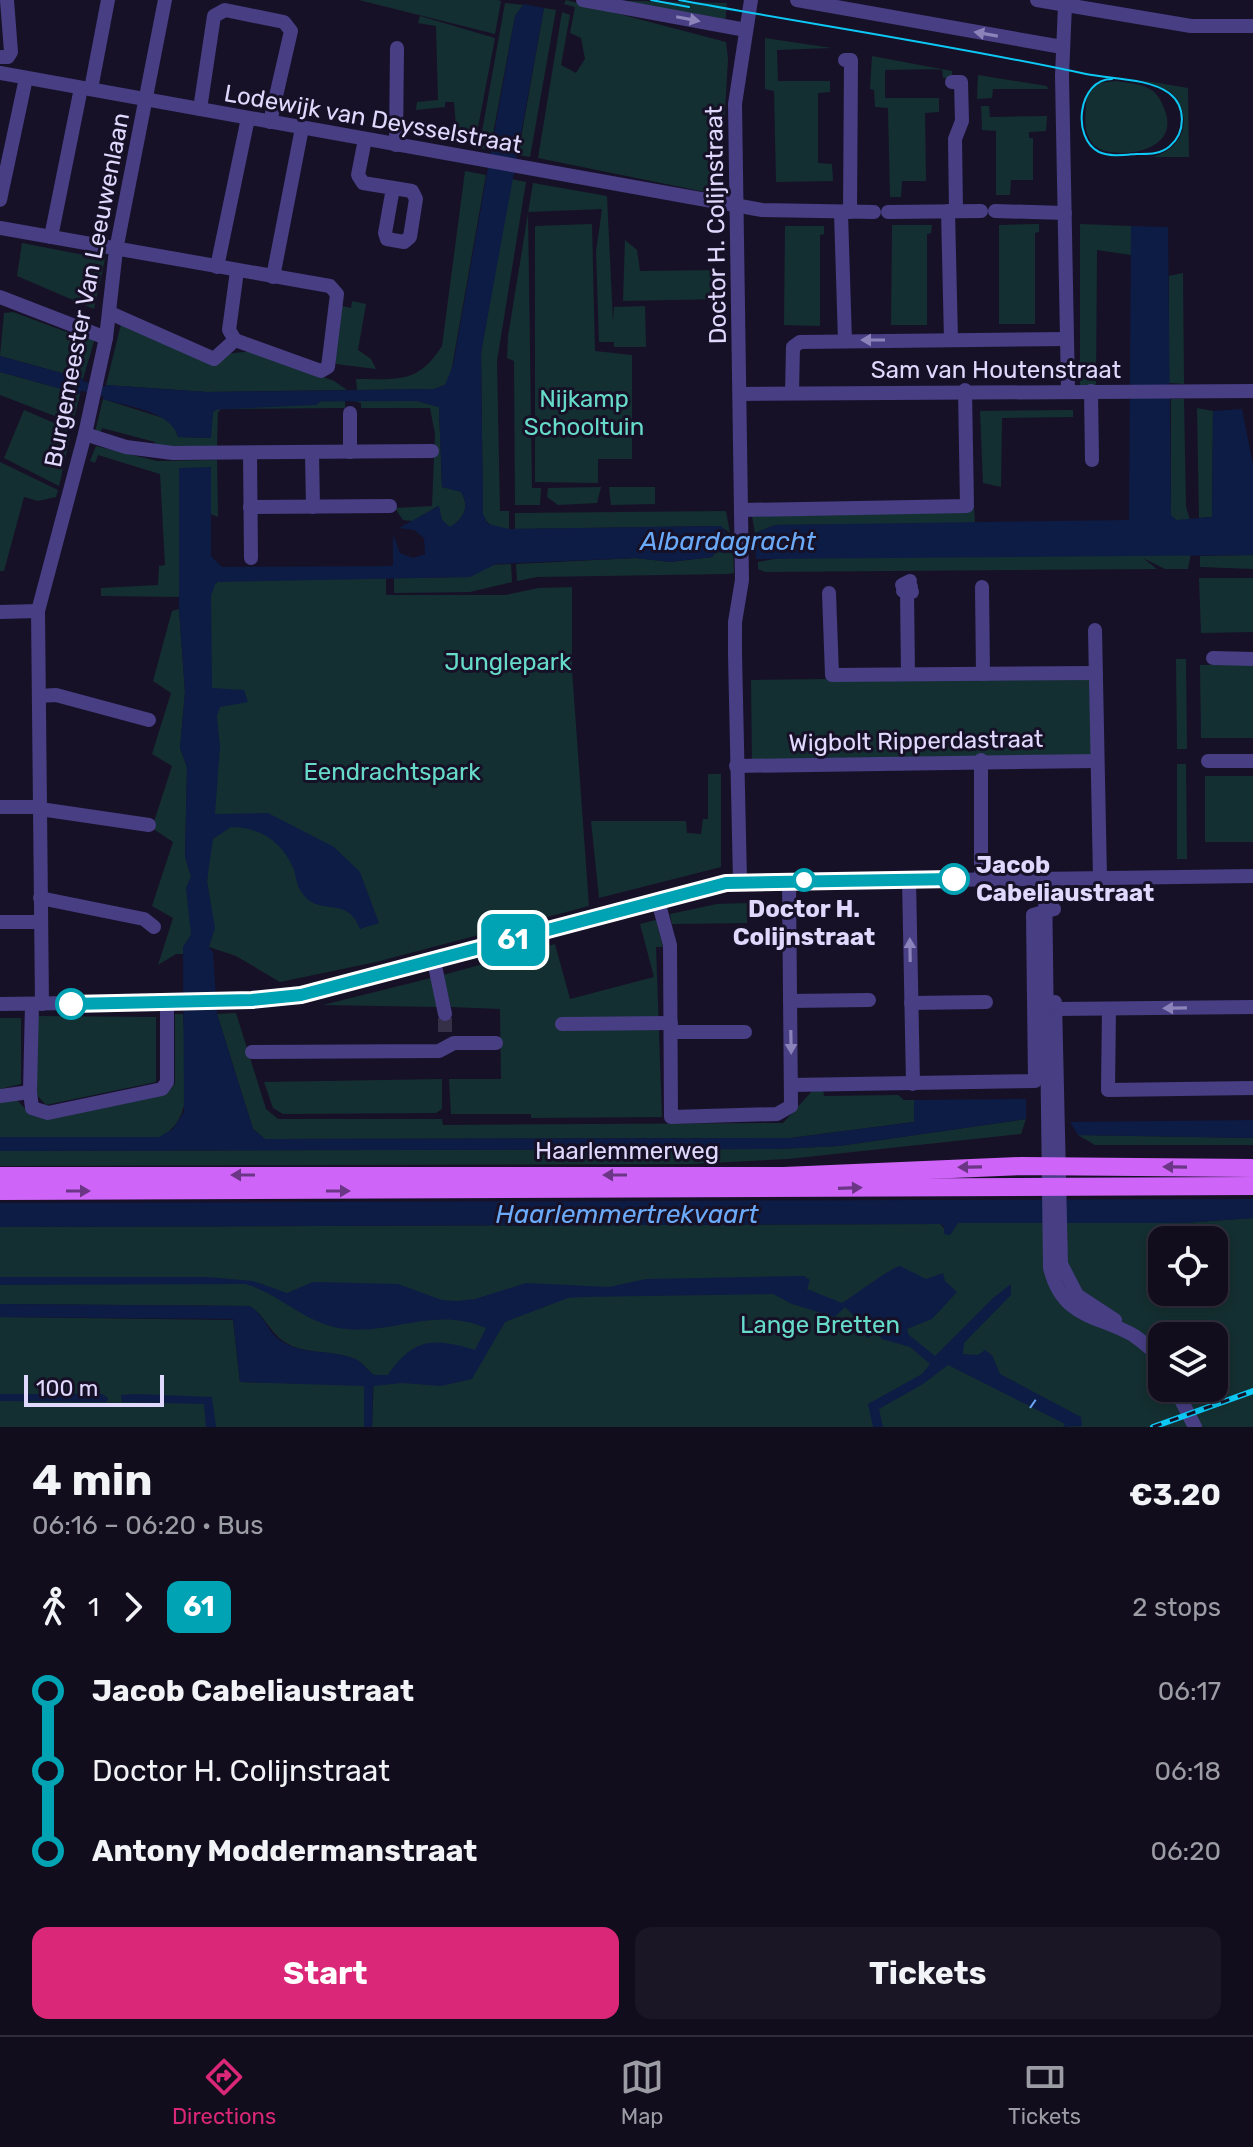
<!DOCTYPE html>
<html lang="en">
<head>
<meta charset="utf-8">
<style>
	:root { --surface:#110d1d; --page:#1a1626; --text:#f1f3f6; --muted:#9c9ca4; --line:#302d3b; --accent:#db2777 }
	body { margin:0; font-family:Rubik,sans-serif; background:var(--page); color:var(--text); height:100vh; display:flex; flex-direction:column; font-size:30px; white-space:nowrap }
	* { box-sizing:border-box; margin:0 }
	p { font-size:26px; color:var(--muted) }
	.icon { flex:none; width:44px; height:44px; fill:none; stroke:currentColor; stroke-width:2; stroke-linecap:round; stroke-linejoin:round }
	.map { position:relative; height:1427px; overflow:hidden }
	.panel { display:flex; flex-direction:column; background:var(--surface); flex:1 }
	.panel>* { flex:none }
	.badge { padding:0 16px; border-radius:12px; font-size:28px; line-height:52px }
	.buttons { position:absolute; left:1148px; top:1226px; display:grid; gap:16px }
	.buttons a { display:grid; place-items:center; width:80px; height:80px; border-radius:16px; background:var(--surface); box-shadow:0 4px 12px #0003,0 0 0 2px var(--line); font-size:40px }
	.scale { position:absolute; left:24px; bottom:20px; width:140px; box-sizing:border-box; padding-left:8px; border:4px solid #e0d8fd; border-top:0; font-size:22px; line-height:28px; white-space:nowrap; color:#e0d8fd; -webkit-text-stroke:6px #171127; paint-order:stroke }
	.map>.badge { position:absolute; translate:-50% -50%; box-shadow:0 0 0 4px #fff }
	.legs { display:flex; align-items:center; gap:12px; height:88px; padding:0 32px; font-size:26px }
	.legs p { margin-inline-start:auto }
	.headline { display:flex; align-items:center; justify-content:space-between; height:136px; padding:0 32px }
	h1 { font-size:44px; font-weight:700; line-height:60px }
	.action { display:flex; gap:16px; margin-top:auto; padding:16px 32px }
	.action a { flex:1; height:92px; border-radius:16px; background:var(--accent); color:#fff; font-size:32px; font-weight:700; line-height:92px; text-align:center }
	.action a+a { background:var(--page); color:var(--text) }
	ul { padding:0 32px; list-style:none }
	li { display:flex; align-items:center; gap:28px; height:80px; font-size:30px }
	li i { display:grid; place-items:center; width:12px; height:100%; margin:0 10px; background:currentColor }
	li i::after { content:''; width:20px; height:20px; margin:-10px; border:6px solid; border-radius:50%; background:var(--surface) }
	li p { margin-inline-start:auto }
	li:first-child i { background:linear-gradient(#0000 50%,currentColor 0) }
	li:last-child i { background:linear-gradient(currentColor 50%,#0000 0) }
	.menu { display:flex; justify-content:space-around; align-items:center; height:112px; border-top:2px solid var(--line); background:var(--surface); font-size:22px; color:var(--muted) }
	.menu a { display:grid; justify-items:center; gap:4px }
	.menu .selected { color:var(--accent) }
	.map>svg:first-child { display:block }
	.green { fill:#142f31; fill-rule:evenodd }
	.water { fill:#0d1c44 }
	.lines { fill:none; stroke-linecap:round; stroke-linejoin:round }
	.canal { stroke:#0d1c44; stroke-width:10 }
	.ferry { stroke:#6baaf8; stroke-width:2; stroke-dasharray:10 8; stroke-linecap:butt }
	.minor-tunnel { stroke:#352f47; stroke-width:14; stroke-dasharray:14 7; stroke-linecap:butt }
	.minor { stroke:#473e84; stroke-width:14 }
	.major { stroke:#cf64f8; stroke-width:18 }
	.tram { stroke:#0dc8f4; stroke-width:2 }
	.rail-casing { stroke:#0dc8f4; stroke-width:6 }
	.rail { stroke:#171127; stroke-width:3; stroke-dasharray:9; stroke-linecap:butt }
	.oneway { fill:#8c83ba }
	.oneway2 { fill:#6a3685 }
	.line-1-casing { stroke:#fff; stroke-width:18 }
	.line-1 { stroke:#00a3b4; stroke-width:12 }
	.stop-1-dot { fill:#fff; stroke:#00a3b4; stroke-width:4 }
	.labels { text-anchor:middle; stroke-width:6; stroke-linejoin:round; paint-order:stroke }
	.street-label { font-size:24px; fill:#e0d8fd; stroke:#171127 }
	.park-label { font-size:24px; fill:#66dbc9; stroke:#171127 }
	.stop-label { font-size:24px; font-weight:bold; fill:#e0d8fd; stroke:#171127; text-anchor:start }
	.water-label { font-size:26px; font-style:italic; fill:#6baaf8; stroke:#171127 }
</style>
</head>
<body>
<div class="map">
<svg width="1253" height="1427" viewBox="0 0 1253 1427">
	<rect width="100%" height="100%" fill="#171127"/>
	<g class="green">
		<polygon points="359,0 497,0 501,1 495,34"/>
		<polygon points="566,0 726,42 728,59 720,195 538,158 562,12 570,15 561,65 576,73 585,59 581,38 570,33 575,7 564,4"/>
		<polygon points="589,0 727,3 725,25"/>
		<polygon points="505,3 523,5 515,16 490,150 479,148"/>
		<polygon points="544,8 556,10 530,157 518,155"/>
		<polygon points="420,16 495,38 475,143 444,137 442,128 456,126 454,102 445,102 445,107 416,110 417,102 438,100 436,26 418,23"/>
		<polygon points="765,38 832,48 777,50 778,81 830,81 830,92 818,93 818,163 832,164 833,181 776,182 774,91 765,89"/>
		<polygon points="872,56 952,71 952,78 943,78 942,69 885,70 885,98 939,98 939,112 925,113 926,181 902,181 901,197 890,197 888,108 875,107 874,90 870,89"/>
		<polygon points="978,75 1047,86 1048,89 993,89 992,98 977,99"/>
		<path d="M1140,80L1188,88L1189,157H1153C1185,147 1194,117 1171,92Z"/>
		<path d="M1117,81C1128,83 1144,84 1153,91C1158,95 1161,101 1163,106C1179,139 1149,153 1121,153C1107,152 1096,151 1089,138C1083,126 1086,108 1087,95L1098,83Z"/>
		<polygon points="981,106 989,106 990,117 1047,116 1046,131 1029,132 1029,138 1033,138 1033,180 1011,180 1010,195 996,195 996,131 982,130"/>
		<path d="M465,171L486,175L450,378L445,385L434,389L357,390L356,379C398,379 418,384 442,346Z"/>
		<polygon points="511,179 526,182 497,361 500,511 509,511 509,529 492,527 483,517 481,353"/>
		<polygon points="533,183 607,196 613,322 614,307 645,306 646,347 614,347 614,342 599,342 596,252 602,209 528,212 532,488 541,488 540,505 515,505 514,361 507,358 508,336"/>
		<polygon points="592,224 595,351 632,355 632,459 598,459 598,483 535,482 535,226"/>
		<polygon points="1039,224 1039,232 1035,233 1035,324 999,324 999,225"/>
		<polygon points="1080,224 1131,226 1131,255 1097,250 1096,385 1080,386"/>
		<polygon points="892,225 932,225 931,233 927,234 927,325 891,325"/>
		<polygon points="785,226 824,226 824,234 820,235 820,326 784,325"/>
		<polygon points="625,240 637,250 640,271 721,270 722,299 623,301"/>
		<polygon points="22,243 105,259 94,309 17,276"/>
		<polygon points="1183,273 1184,384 1169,383 1169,276"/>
		<polygon points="352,301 366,304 358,350 371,359 376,369 336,364 334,355 342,306 351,308"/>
		<polygon points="13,312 72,334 95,338 83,379 0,356 4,313"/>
		<polygon points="123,316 216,355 253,351 334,381 347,390 207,392 106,385"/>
		<polygon points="0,372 80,394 73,423 0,395"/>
		<polygon points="103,399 166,419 174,426 178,437 210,438 213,412 226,402 345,401 345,408 221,409 218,412 217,446 155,448 155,442 102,428 100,435 95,432"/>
		<polygon points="1171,399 1184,399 1186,507 1190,520 1176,520 1171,516"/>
		<path d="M354,401H417L439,407L442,487L461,491C470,508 464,518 450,528L442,520L438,506L413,521L403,520L395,508L432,506L435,434L430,408H361V403Z"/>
		<polygon points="1197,408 1213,411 1212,517 1199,518"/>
		<polygon points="24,410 66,428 70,437 59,486 4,458"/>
		<polygon points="1073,410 1073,417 1002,418 1001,487 983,483 980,411"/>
		<polygon points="96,446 157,461 217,460 218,517 211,514 211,468 179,468 179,597 101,596 101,588 158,585 159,566 165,565 160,474 98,455 95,463 90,461"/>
		<polygon points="0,462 58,490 56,497 38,501 24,497 4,571 0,571"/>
		<polygon points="601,487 597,503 558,505 547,497 548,488"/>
		<polygon points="609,487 655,487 655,504 611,505"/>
		<polygon points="974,508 975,523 775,525 755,533 751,511"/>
		<polygon points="726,511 730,533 720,526 515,529 515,513"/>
		<polygon points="733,546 734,573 727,574 537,577 517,581 516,564 636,558 671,562 712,557 717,551"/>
		<polygon points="1191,553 1188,569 1165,569 1143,558 1157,569 765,572 758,569 758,562 791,556"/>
		<polygon points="1253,555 1253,569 1200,567 1200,556"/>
		<polygon points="511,564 512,582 470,592 394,593 394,578 470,577 491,565"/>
		<polygon points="386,578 386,595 506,595 538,588 572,587 572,670 589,906 376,962 280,982 236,956 209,947 213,924 207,881 215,791 202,594 219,581"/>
		<polygon points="1199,578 1253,578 1253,632 1201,633"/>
		<polygon points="179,609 185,692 180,748 187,767 185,857 191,876 191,935 183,947 183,954 176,954 158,965 173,918 152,906 173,842 152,828 172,766 152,754 171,693 153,681 172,611"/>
		<polygon points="1176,659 1186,659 1187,749 1177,749"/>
		<polygon points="1253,664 1253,738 1201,738 1200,665"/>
		<polygon points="1091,676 1092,758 752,762 751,680"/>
		<polygon points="1177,764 1186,764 1187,859 1177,859"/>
		<polygon points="708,774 721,774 721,867 599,898 591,821 686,821 687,833 701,834 703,819 708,819"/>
		<rect x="1205" y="776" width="48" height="66"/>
		<polygon points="747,903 747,923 672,924 670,914 717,904"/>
		<polygon points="656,920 663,947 656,947 662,1117 531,1118 531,1114 451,1114 449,1079 501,1079 500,1009 451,1007 443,975 555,944 570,999 654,977 640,924"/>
		<polygon points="435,977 439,1007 323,1005"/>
		<polygon points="236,1013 266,1109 278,1119 442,1119 443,1125 783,1123 813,1090 823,1089 824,1096 898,1095 904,1100 914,1100 914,1122 790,1138 265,1139 253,1129 217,1014"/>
		<path d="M175,1014H183C184,1050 201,1120 159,1137H0V1102L16,1099L31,1115L41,1118L171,1089L175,1083Z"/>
		<polygon points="37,1016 156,1017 156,1082 46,1105 36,1094"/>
		<polygon points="0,1018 21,1018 21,1084 0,1089"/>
		<polygon points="442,1079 442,1109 436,1113 283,1114 273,1108 264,1082"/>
		<polygon points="1026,1119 1021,1134 788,1159 692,1164 0,1166 0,1151 777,1149 839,1146"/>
		<polygon points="1078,1135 1253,1138 1253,1145 1095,1145"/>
		<path d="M1253,1218V1427H372L374,1375C367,1370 362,1362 355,1359C333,1350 310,1355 288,1344C270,1335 264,1313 249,1306L0,1304V1227L940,1224L950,1234L958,1223H1182ZM1162,1240H1214V1292H1162ZM1162,1336H1214V1388H1162Z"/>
		<polygon points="0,1317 233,1320 240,1382 364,1385 364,1427 0,1427"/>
	</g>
	<g class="water">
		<path d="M524,4L544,8L481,353L483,514L488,524L509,529L721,526L726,533L754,539L755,533L775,525L1129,520L1131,226L1168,227L1171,515L1176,520L1212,517L1213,411L1242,409L1253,465V555L756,559L755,547H726L721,553L717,551L712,557L670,562L636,558L496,564L470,577L216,582L211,596L212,688L244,690L248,702L220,707L217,716L220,747L215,814L268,813L334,847L360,872L379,923L360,929C347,894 319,918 302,893C297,887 296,877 294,870C283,842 260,827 231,827L213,839L207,881L215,928L209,947L213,953L217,1014L253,1129L265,1139H283L790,1138L914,1122V1100L1026,1099V1119L839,1146L777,1149L0,1151V1137H159L173,1129L184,1112L183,947L191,935L186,888L191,876L185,857L187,767L180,748L185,692L179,609V468L211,467V556L222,567L393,566V534L400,553L413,558L425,554L424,538L414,530L399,528L439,506L442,520L450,527C464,518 470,508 461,492L442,487L439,407L417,401L226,402L213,412L211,438L178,437C172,411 125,406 103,399L106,385L207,392L434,389L445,385L453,365L515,16Z"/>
		<polygon points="0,356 83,379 80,394 0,372"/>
		<polygon points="1253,1120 1253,1138 1078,1135 1070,1122"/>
		<polygon points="1253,1199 1253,1218 1182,1223 958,1223 950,1235 944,1234 944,1226 940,1224 0,1227 0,1203"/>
		<path d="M900,1266L926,1279L943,1273L945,1281L957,1292L932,1319L907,1329L909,1335L935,1356L993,1298L1011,1284V1295L964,1343L963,1354L978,1355L985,1350L992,1355L1000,1374L1081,1417L1082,1426L1063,1427L1065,1424L948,1365L923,1384L879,1409L883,1427H873L868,1404L922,1374L930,1364L910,1347L882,1339L874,1330L868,1338L858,1329L860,1322L845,1307L835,1317L792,1304L773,1294L583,1297L568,1298L505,1322L472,1379L441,1386L402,1383L373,1386L372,1427H364V1386L240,1382L233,1319L0,1317V1304L249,1306C261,1311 267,1329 277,1338C301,1357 329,1348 355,1359C362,1362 367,1370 374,1375H388C414,1337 434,1338 475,1350L486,1328C431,1304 388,1339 334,1327C301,1319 277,1293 245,1284L0,1285V1277H207L253,1281L287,1293L313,1282L398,1284L442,1300L457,1301L475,1299L526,1283L609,1287L646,1279L804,1276L810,1280L807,1289L842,1303C855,1295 890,1268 900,1266Z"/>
		<polygon points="0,1394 102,1394 108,1398 107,1402 0,1401"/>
		<polygon points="135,1394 212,1397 216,1427 206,1427 204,1404 122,1402 121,1395"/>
	</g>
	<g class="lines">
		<g class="canal">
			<polyline points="69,383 116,394"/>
			<polyline points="207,405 315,400"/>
		</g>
		<polyline class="ferry" points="1030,1408 1039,1395"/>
		<polyline class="minor-tunnel" points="445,1032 445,1014"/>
		<g class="minor">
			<polyline points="583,0 746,30"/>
			<polyline points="797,0 1062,47"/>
			<polyline points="1037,0 1191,26 1253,26"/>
			<polyline points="1065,5 1062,76 1068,390"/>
			<polyline points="0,57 8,57 11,52 7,0"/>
			<polyline points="845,60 851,60 850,212"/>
			<polyline points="0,73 762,210 874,212"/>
			<polyline points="952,82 961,82 962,121 955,139 956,211"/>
			<polyline points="91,89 108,0"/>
			<polyline points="200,109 214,16 225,10 284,22 291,31 270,122"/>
			<polyline points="365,139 358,175 363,183 412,191 416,199 410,237 404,242 387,239 385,233 393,188"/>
			<polyline points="396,145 397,48"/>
			<polyline points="0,200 26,78"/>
			<polyline points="948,211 951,340"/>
			<polyline points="995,211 1065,213"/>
			<polyline points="888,212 981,211"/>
			<polyline points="841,213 845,341"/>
			<polyline points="0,228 330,286 337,294 328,367 321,371 235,340 214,359 110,313"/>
			<polyline points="51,237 81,88"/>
			<polyline points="217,267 248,118"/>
			<polyline points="273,277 302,128"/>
			<polyline points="0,297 106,338"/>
			<polyline points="235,340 229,330 237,271"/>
			<polyline points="1091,391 1092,460"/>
			<polyline points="792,393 793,347 800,342 1067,339"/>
			<polyline points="740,394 1253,391"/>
			<polyline points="85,434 126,447 173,453 432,451"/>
			<polyline points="350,452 350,413"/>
			<polyline points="250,453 251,558"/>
			<polyline points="312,453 313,507"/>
			<polyline points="250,507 390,506"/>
			<polyline points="742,510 967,506 965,390"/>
			<polyline points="982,587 983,674"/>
			<polyline points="829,593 832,675 1096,673"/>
			<polyline points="0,612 38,611"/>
			<polyline points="1095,630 1100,878"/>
			<polyline points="1213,658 1253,659"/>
			<polyline points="908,674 907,593 912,592 903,591 911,587 902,585 910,581"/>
			<polyline points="39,696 56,695 149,720"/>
			<polyline points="1208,761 1253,761"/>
			<polyline points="736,766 1097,761"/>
			<polyline points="0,807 40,807"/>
			<polyline points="40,809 149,825"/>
			<polyline points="981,878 981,760"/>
			<path d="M1045,878L1050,1268C1063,1319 1096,1314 1133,1335C1144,1342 1153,1351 1162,1359"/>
			<polyline points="909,879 913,1084"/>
			<polyline points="740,881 735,654 735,622 742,580 735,104 751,0"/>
			<polyline points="40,898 144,919 154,927"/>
			<polyline points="658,901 670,945 671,1117 777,1114 791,1106 789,880"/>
			<polyline points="0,922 40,922"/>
			<polyline points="434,961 445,1014"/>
			<polyline points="790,1001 869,1000"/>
			<polyline points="1055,1002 1061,1264 1077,1295 1115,1320"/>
			<polyline points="911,1003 986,1002"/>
			<polyline points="0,1004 225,1001 301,995 726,883 1253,876"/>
			<polyline points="42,1004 38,611 85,434 106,338 116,250 165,0"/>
			<polyline points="1056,1009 1253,1007"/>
			<polyline points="1109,1009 1108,1090 1253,1088"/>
			<polyline points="562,1024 671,1023"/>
			<polyline points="671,1032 745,1032"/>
			<polyline points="252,1052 439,1051 454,1043 496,1043"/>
			<polyline points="791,1085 1035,1081 1033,915 1054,909"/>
			<polyline points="30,1092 32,1004"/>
			<polyline points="0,1096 30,1092 32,1108 48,1113 162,1089 167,1082 167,1001"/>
			<polyline points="1175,1388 1195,1427"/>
		</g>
		<g class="major">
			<polyline points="0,1176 784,1176 1021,1166 1253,1168"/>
			<polyline points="0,1191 1253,1186"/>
		</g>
		<g class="tram">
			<polyline points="651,0 689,7"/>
			<path d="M679,0C815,25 952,45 1086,74C1111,79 1148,78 1169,93C1186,106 1186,132 1170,146C1160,155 1148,154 1136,154C1124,155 1110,157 1099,152C1071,138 1078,79 1112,79"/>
		</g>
		<g class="rail-casing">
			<polyline id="rail" points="1153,1427 1253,1391"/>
		</g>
		<use href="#rail" class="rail"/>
	</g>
	<defs><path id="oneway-solid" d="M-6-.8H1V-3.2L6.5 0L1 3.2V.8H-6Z" transform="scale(2)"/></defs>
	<g class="oneway">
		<use href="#oneway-solid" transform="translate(688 19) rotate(11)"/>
		<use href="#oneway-solid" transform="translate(986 34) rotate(-170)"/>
		<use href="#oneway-solid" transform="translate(873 340) rotate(180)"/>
		<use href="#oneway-solid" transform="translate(910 950) rotate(-91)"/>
		<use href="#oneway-solid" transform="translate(1175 1008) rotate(179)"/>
		<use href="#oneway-solid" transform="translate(791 1042) rotate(89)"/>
	</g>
	<g class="oneway2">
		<use href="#oneway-solid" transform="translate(970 1167) rotate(179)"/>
		<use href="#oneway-solid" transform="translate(1175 1167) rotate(-179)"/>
		<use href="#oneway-solid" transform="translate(243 1175) rotate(180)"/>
		<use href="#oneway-solid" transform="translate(615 1175) rotate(-180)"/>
		<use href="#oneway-solid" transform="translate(850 1188) rotate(-2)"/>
		<use href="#oneway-solid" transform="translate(78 1191)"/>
		<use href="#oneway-solid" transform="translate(338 1191)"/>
	</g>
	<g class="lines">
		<g class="line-1-casing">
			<polyline id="line-1" points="71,1004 252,1000 301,995 726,883 954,879"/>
		</g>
		<use href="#line-1" class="line-1"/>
	</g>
	<g class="stop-1-dot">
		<circle cx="954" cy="879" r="14"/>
		<circle cx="804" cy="880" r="10"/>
		<circle cx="71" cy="1004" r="14"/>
	</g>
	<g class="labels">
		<g class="street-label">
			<text transform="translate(373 119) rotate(10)" y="8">Lodewijk van Deysselstraat</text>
			<text transform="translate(716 225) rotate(-91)" y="8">Doctor H. Colijnstraat</text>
			<text transform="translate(87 290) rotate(-79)" y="8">Burgemeester Van Leeuwenlaan</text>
			<text x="996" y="378">Sam van Houtenstraat</text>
			<text transform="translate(916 741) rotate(-1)" y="8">Wigbolt Ripperdastraat</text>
			<text x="627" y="1159">Haarlemmerweg</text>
		</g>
		<g class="park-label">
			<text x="584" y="407">Nijkamp<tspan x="584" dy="28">Schooltuin</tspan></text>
			<text x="508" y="670">Junglepark</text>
			<text x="392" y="780">Eendrachtspark</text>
			<text x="820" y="1333">Lange Bretten</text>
		</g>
		<g class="stop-label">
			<text x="976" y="873">Jacob<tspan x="976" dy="28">Cabeliaustraat</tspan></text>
			<text x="804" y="917" text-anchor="middle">Doctor H.<tspan x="804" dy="28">Colijnstraat</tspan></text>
		</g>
		<g class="water-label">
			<text x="728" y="550">Albardagracht</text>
			<text x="627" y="1223">Haarlemmertrekvaart</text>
		</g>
	</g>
</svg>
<div class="buttons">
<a><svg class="icon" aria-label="locate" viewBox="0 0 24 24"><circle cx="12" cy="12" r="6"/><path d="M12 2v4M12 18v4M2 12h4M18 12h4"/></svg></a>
<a><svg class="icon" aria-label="layers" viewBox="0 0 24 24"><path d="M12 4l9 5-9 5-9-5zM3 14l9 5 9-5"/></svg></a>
</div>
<div class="scale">100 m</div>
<b class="badge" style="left:513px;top:940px;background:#00a3b4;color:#fff">61</b>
</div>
<section class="panel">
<div class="headline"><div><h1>4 min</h1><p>06:16 – 06:20 · Bus</p></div><b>€3.20</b></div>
<div class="legs"><svg class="icon" aria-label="walk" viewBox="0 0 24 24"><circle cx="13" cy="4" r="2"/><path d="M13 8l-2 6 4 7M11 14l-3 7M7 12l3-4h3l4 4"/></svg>1<svg class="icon" aria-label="forward" viewBox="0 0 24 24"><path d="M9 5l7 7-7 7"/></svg><b class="badge" style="background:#00a3b4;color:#fff">61</b><p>2 stops</p></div>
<ul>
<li><i style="color:#00a3b4"></i><b>Jacob Cabeliaustraat</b><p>06:17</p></li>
<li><i style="color:#00a3b4"></i><span>Doctor H. Colijnstraat</span><p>06:18</p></li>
<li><i style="color:#00a3b4"></i><b>Antony Moddermanstraat</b><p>06:20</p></li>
</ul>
<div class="action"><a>Start</a><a>Tickets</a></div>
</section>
<nav class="menu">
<a class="selected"><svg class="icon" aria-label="directions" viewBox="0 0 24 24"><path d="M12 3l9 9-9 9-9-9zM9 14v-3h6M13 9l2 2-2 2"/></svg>Directions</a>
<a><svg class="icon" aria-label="map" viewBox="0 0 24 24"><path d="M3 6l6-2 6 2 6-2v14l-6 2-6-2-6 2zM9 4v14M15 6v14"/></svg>Map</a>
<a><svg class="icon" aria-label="tickets" viewBox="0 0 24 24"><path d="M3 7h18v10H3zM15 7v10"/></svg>Tickets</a>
</nav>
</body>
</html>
